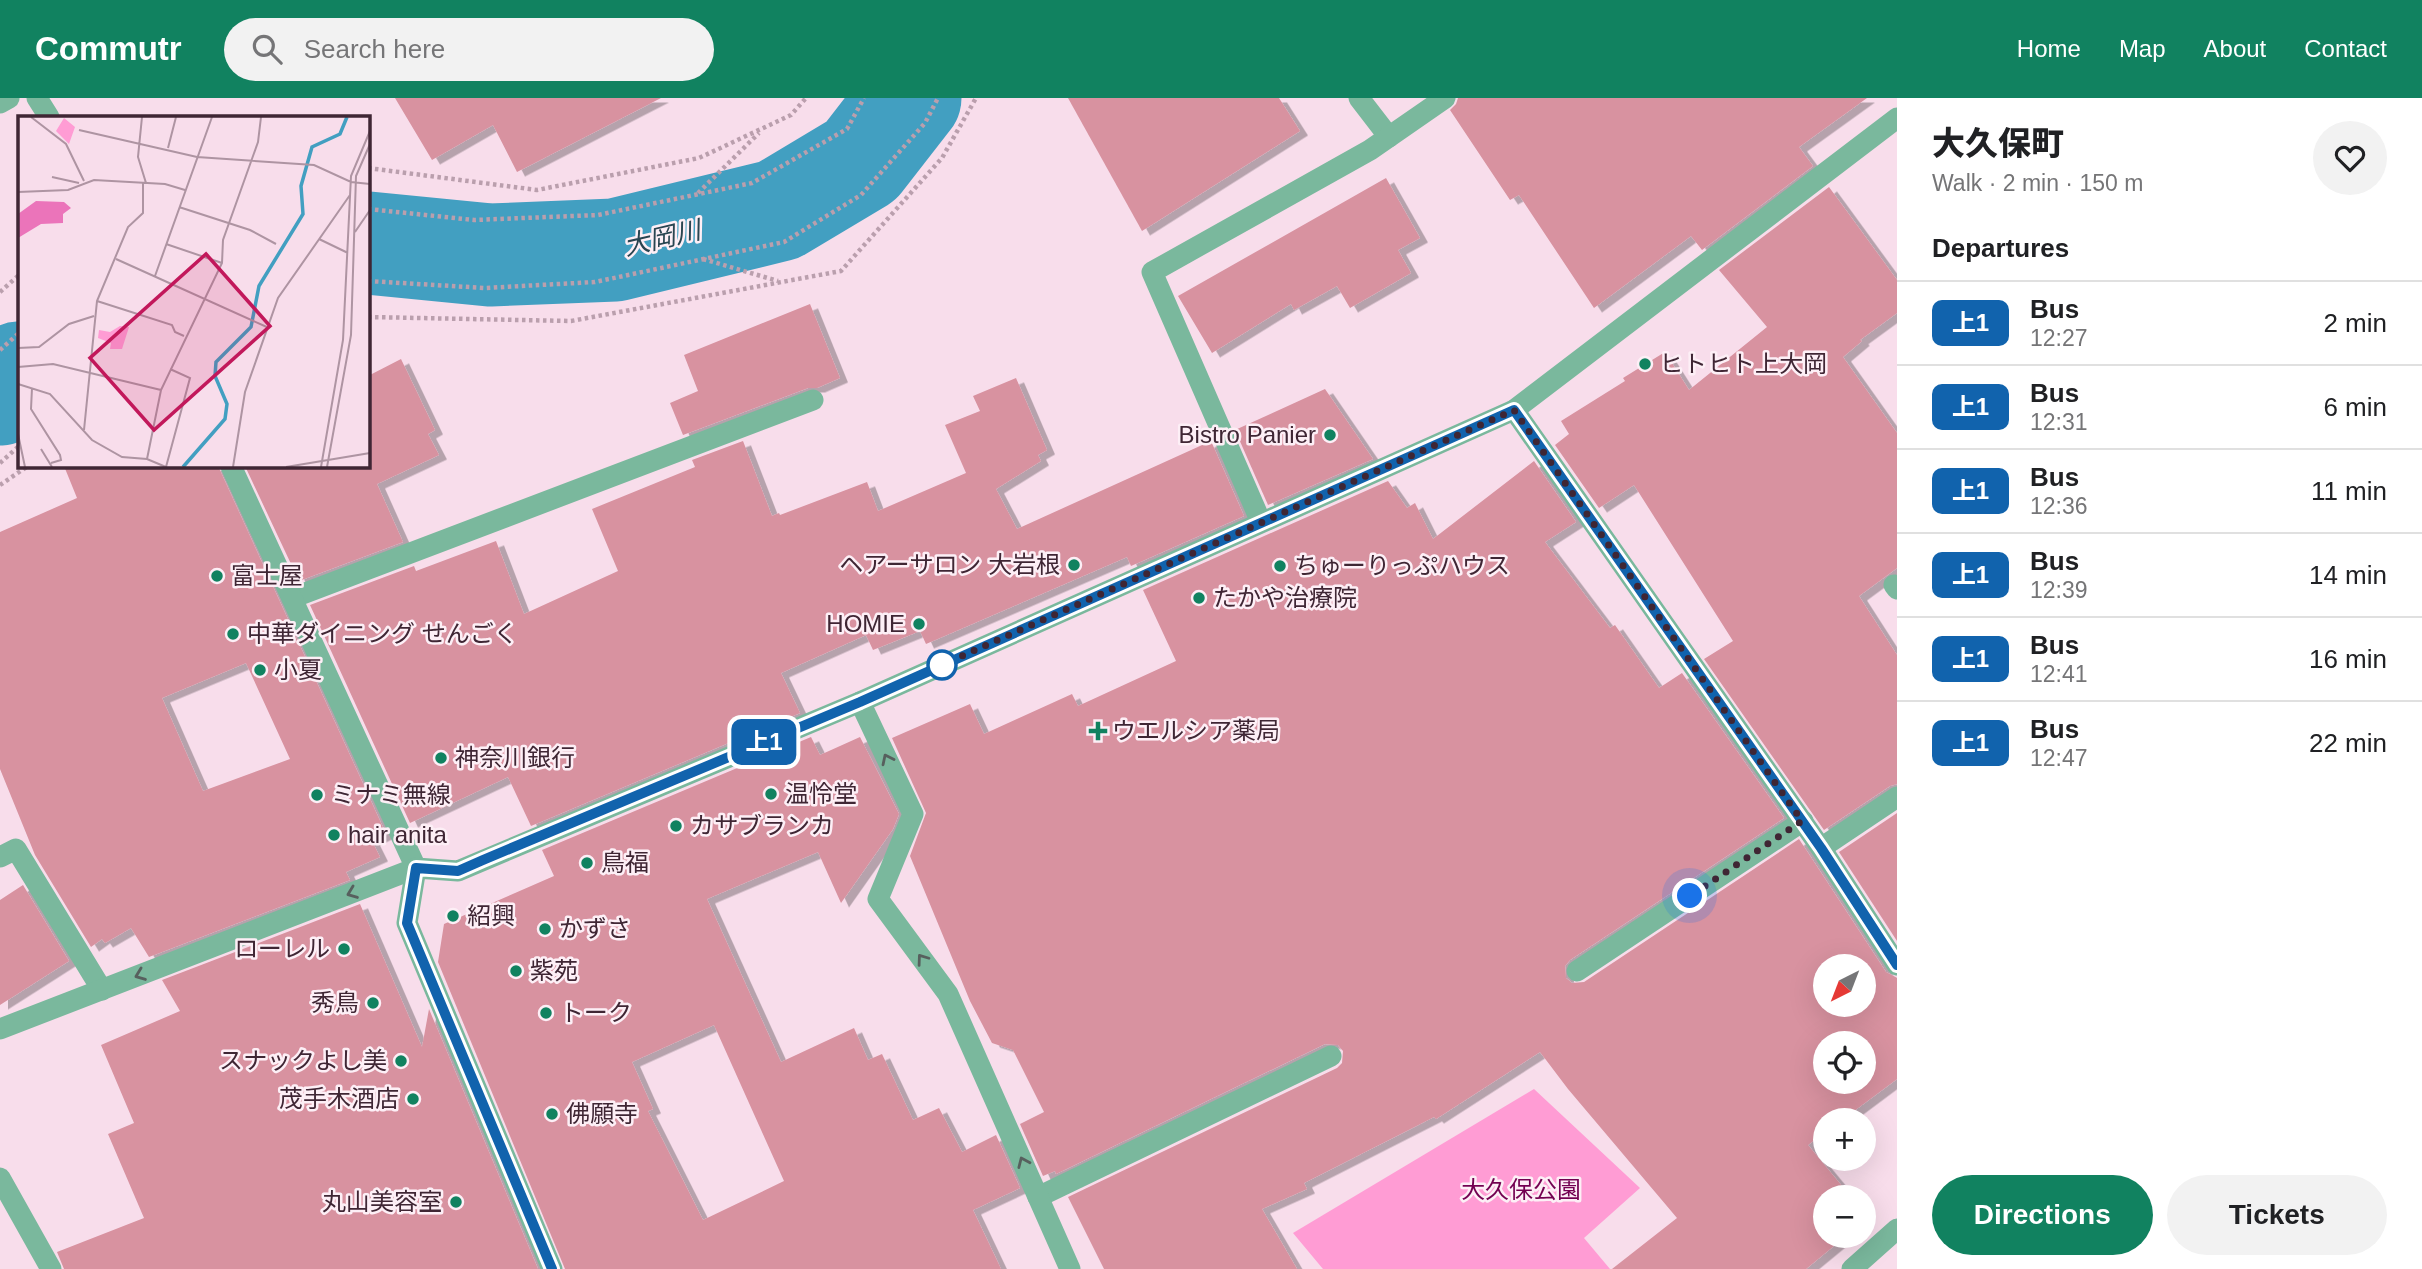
<!DOCTYPE html>
<html lang="en">
<head>
<meta charset="utf-8">
<style>
	:root { --surface:#fff; --page:#f2f2f2; --text:#202124; --muted:#757577; --line:#e0e0e0; --accent:#118260 }
	body { margin:0; font-family:Arial,"Noto Sans JP",sans-serif; background:var(--page); color:var(--text); height:100vh; display:flex; flex-direction:column; font-size:26px; white-space:nowrap }
	* { box-sizing:border-box; margin:0 }
	p { font-size:23px; color:var(--muted) }
	.icon { flex:none; width:38px; height:38px; fill:none; stroke:currentColor; stroke-width:2; stroke-linecap:round; stroke-linejoin:round }
	.map { position:relative; flex:1; overflow:hidden }
	.sheet { display:flex; flex-direction:column; background:var(--surface); width:525px }
	.sheet>* { flex:none }
	.badge { padding:0 14px; border-radius:10px; font-size:24px; line-height:46px }
	.needle { width:46px; rotate:222deg }
	.fabs { position:absolute; left:1813px; top:856px; display:grid; gap:14px }
	.fabs a { display:grid; place-items:center; width:63px; height:63px; border-radius:50%; background:var(--surface); box-shadow:0 7px 28px #0002; font-size:35px }
	.you { position:absolute; width:35px; height:35px; margin:-18px; border:5px solid #fff; border-radius:50%; background:#1a73e8; box-shadow:0 0 0 10px #1a73e833 }
	.map>.badge { position:absolute; translate:-50% -50%; box-shadow:0 0 0 4px #fff }
	h2 { padding:0 35px; font-size:26px; line-height:63px }
	.round { display:grid; place-items:center; flex:none; width:74px; height:74px; border-radius:37px; background:var(--page) }
	.overview { display:flex; align-items:center; justify-content:space-between; height:119px; padding:0 35px }
	h1 { font-size:33px; font-weight:800; line-height:52px }
	.button { display:flex; gap:14px; margin-top:auto; padding:14px 35px }
	.button a { flex:1; height:80px; border-radius:42px; background:var(--accent); color:#fff; font-size:28px; font-weight:800; line-height:80px; text-align:center }
	.button a+a { background:var(--page); color:var(--text) }
	ul { padding:0; list-style:none }
	li { display:flex; align-items:center; gap:21px; height:84px; padding:0 35px; border-top:2px solid var(--line) }
	li div { flex:1 }
	li b { display:block; font-size:26px }
	li em { font-style:normal }
	li .badge { min-width:77px; font-weight:700; text-align:center }
	header { display:flex; align-items:center; gap:42px; box-sizing:border-box; height:98px; padding:0 35px; background:var(--accent); color:#fff }
	header strong { font-size:33px }
	nav { display:flex; gap:38px; margin-inline-start:auto; font-size:24px }
	.search { width:490px; height:63px; background:var(--page); display:flex; align-items:center; gap:18px; box-sizing:border-box; padding:0 24px; border-radius:38px; color:var(--muted); font-size:26px }
	main { display:flex; flex:1; min-height:0 }
	.map>svg:first-child { display:block }
	.green { fill:#ff9cd4 }
	.lines { fill:none; stroke-linecap:round; stroke-linejoin:round }
	.river { stroke:#429fc1; stroke-width:103 }
	.building { fill:#d892a0; fill-rule:evenodd; filter:url(#shadow) }
	.path { stroke:#ba9fad; stroke-width:4.5; stroke-dasharray:3.5 3.5; stroke-linecap:butt }
	.service { stroke:#7ab89d; stroke-width:21 }
	.minor { stroke:#7ab89d; stroke-width:21 }
	.oneway { stroke:#57605e }
	.line-casing { stroke:#fff; stroke-width:16 }
	.line { stroke:#1163ad; stroke-width:10 }
	.walk { stroke:#3f2634; stroke-width:7; stroke-dasharray:0 12.6 }
	.poi-dot { fill:#118260; stroke:#fdeff6; stroke-width:2.5 }
	.stop-dot { fill:#fff; stroke:#1163ad; stroke-width:3.5 }
	.labels { text-anchor:middle; stroke-width:5; stroke-linejoin:round; paint-order:stroke }
	.poi-label { font-size:24px; fill:#3f2634; stroke:#fdeff6; text-anchor:start }
	.park-label { font-size:24px; fill:#730051; stroke:#fdeff6 }
	.water-label { font-size:26px; font-style:italic; fill:#294551; stroke:#fdeff6 }
	.inset-river { fill:none; stroke:#429fc1; stroke-width:3.5 }
	.inset-road { fill:none; stroke:#ae94a2; stroke-width:2 }
	.view { fill:#c2185b; fill-opacity:0.15; stroke:#c2185b; stroke-width:3.5 }
	.inset-edge { fill:none; stroke:#3f2634; stroke-width:3.5 }
</style>
</head>
<body>
<header>
<strong>Commutr</strong>
<div class="search"><svg class="icon" aria-label="search" viewBox="0 0 24 24"><circle cx="10" cy="10" r="6"/><path d="M15 15l6 6"/></svg>Search here</div>
<nav><a>Home</a><a>Map</a><a>About</a><a>Contact</a></nav>
</header>
<main>
<div class="map">
<svg width="1897" height="1171" viewBox="0 0 1897 1171">
	<defs>
		<filter id="shadow"><feDropShadow dx="8" dy="4.5" stdDeviation="0" flood-color="#0004"/></filter>
	</defs>
	<rect width="100%" height="100%" fill="#f8ddeb"/>
	<polygon class="green" points="1534,991 1640,1090 1584,1140 1610,1171 1323,1171 1293,1135"/>
	<g class="lines">
		<g class="river">
			<polyline points="368,145 490,157 615,152 779,112 861,63 910,0"/>
			<polyline points="0,296 19,275"/>
		</g>
	</g>
	<g class="building">
		<polygon points="395,0 661,0 517,74 493,27 432,62"/>
		<polygon points="1068,0 1279,0 1300,33 1142,133"/>
		<polygon points="1458,0 1867,0 1799,49 1813,68 1702,152 1691,138 1594,210 1519,97 1510,102 1450,12 1456,6"/>
		<polygon points="1386,80 1420,140 1398,152 1411,175 1350,210 1337,188 1294,212 1291,206 1212,255 1178,198"/>
		<polygon points="1829,89 1897,182 1897,215 1860,242 1862,243 1843,259 1897,335 1897,470 1859,498 1897,557 1897,686 1890,688 1824,732 1704,561 1733,543 1634,387 1599,410 1555,347 1569,336 1561,323 1625,283 1623,280 1665,254 1689,292 1767,229 1719,172"/>
		<polygon points="810,206 840,280 817,290 808,290 683,337 670,305 698,293 684,257"/>
		<polygon points="401,261 435,332 428,336 439,357 377,386 403,444 299,483 245,368 368,368 368,278"/>
		<polygon points="1016,280 1047,352 1038,357 1041,363 996,391 1017,431 1211,343 1244,418 1131,468 1127,459 926,546 920,533 873,552 866,537 781,575 800,615 531,728 508,679 410,725 310,507 414,468 416,473 496,443 524,516 618,473 592,411 695,369 692,362 743,343 772,418 779,415 780,417 867,384 878,413 966,375 945,327 980,313 973,298"/>
		<polygon points="1325,291 1373,361 1268,407 1235,332"/>
		<path d="M1534,363L1576,424L1545,444L1610,530L1615,527L1659,590L1682,575L1784,720L1570,862L1565,868L1566,880L1572,885L1584,884L1799,741L1886,874L1897,880V981L1842,1022H1825V1034L1808,1047L1851,1099H1825V1138H1846L1806,1171H1612L1677,1120L1568,991L1540,954L1436,1021L1434,1019L1304,1085L1307,1091L1262,1111L1297,1171H1104L1068,1099L1337,970L1342,965L1343,953L1338,947L1325,946L1056,1076L1055,1073L1043,1078L1020,1026L1044,1014L1013,952L992,945L970,903L910,758L926,715L892,640L970,606L984,636L1072,596L1078,608L1176,563L1143,492L1388,383L1407,410L1415,405L1433,441ZM1825,868H1864V906H1825ZM1825,945H1864V984H1825Z"/>
		<path d="M64,368H218L386,736L372,743L380,759L346,774L350,782L149,859L131,830L105,845L102,841L91,849L35,757L0,671V434L77,400ZM246,565L290,661L203,693L162,600Z"/>
		<path d="M811,639L820,657L860,639L899,716L893,731L841,805L818,754L707,801L781,964L854,930L868,962L882,956L913,1022L939,1010L962,1054L996,1037L1020,1090L973,1112L1001,1171H565L438,864L444,826L554,778L542,752ZM714,927L784,1083L703,1122L648,1013L653,1011L632,964Z"/>
		<polygon points="1897,715 1897,843 1839,754"/>
		<polygon points="23,787 69,863 0,907 0,802"/>
		<polygon points="360,806 422,949 429,911 538,1171 64,1171 57,1154 144,1120 108,1036 134,1025 101,947 180,913 162,882"/>
	</g>
	<g class="lines">
		<g class="path">
			<polyline points="368,70 537,92 699,60 791,17 806,0"/>
			<polyline points="698,95 759,35"/>
			<polyline points="368,111 474,122 598,117 752,85 847,31 864,0"/>
			<polyline points="703,161 778,183"/>
			<polyline points="368,183 485,190 595,184 784,144 861,97 925,25 938,0"/>
			<polyline points="0,194 19,177"/>
			<polyline points="368,219 571,223 841,173 942,60 976,0"/>
			<polyline points="0,252 19,235"/>
			<polyline points="0,365 19,348"/>
			<polyline points="0,387 28,368"/>
		</g>
		<g class="service">
			<polyline points="1359,0 1389,39"/>
			<polyline points="1894,487 1897,491"/>
			<polyline points="292,500 813,302"/>
			<polyline points="1821,750 1897,699"/>
			<polyline points="0,759 16,751 102,892"/>
			<polyline points="1577,873 1803,723"/>
			<polyline points="1038,1099 1331,958"/>
		</g>
		<g class="minor">
			<polyline points="37,0 49,19"/>
			<polyline points="0,5 9,0"/>
			<polyline points="1514,312 1821,750 1897,867"/>
			<polyline points="231,368 416,770 407,825 552,1171"/>
			<polyline points="1261,424 1152,174 1370,52 1445,0"/>
			<polyline points="860,604 913,716 878,801 948,896 1070,1171"/>
			<polyline points="0,931 416,770 458,773 860,604 1514,312 1897,20"/>
			<polyline points="0,1080 51,1171"/>
			<polyline points="1852,1171 1897,1131"/>
		</g>
	</g>
	<defs><path id="oneway-chevron" d="M-2-3.5L2.5 0L-2 3.5" fill="none" stroke-width="1.6" stroke-linecap="round" stroke-linejoin="round" transform="scale(1.75)"/></defs>
	<g class="oneway">
		<use href="#oneway-chevron" transform="translate(887 661) rotate(-116)"/>
		<use href="#oneway-chevron" transform="translate(352 795) rotate(159)"/>
		<use href="#oneway-chevron" transform="translate(922 861) rotate(-126)"/>
		<use href="#oneway-chevron" transform="translate(140 877) rotate(159)"/>
		<use href="#oneway-chevron" transform="translate(1023 1064) rotate(-114)"/>
	</g>
	<g class="lines">
		<g class="line-casing">
			<polyline id="line" points="552,1171 407,825 416,770 458,773 483,762 860,604 1514,312 1821,750 1897,867"/>
		</g>
		<use href="#line" class="line"/>
		<polyline class="walk" points="942,567 935,570 1514,312 1802,723 1690,798"/>
	</g>
	<g class="poi-dot">
		<circle cx="1645" cy="266" r="7"/>
		<circle cx="1330" cy="337" r="7"/>
		<circle cx="1074" cy="467" r="7"/>
		<circle cx="1280" cy="468" r="7"/>
		<circle cx="217" cy="478" r="7"/>
		<circle cx="1199" cy="500" r="7"/>
		<circle cx="919" cy="526" r="7"/>
		<circle cx="233" cy="536" r="7"/>
		<circle cx="260" cy="572" r="7"/>
		<path d="M1094.5 622.5h7v7h7v7h-7v7h-7v-7h-7v-7h7z"/>
		<circle cx="441" cy="660" r="7"/>
		<circle cx="771" cy="696" r="7"/>
		<circle cx="317" cy="697" r="7"/>
		<circle cx="676" cy="728" r="7"/>
		<circle cx="334" cy="737" r="7"/>
		<circle cx="587" cy="765" r="7"/>
		<circle cx="453" cy="818" r="7"/>
		<circle cx="545" cy="831" r="7"/>
		<circle cx="344" cy="851" r="7"/>
		<circle cx="516" cy="873" r="7"/>
		<circle cx="373" cy="905" r="7"/>
		<circle cx="546" cy="915" r="7"/>
		<circle cx="401" cy="963" r="7"/>
		<circle cx="413" cy="1001" r="7"/>
		<circle cx="552" cy="1016" r="7"/>
		<circle cx="456" cy="1104" r="7"/>
	</g>
	<circle class="stop-dot" cx="942" cy="567" r="14"/>
	<g class="labels">
		<g class="poi-label">
			<text x="1659" y="274">ヒトヒト上大岡</text>
			<text x="1316" y="345" text-anchor="end">Bistro Panier</text>
			<text x="1060" y="475" text-anchor="end">ヘアーサロン 大岩根</text>
			<text x="1294" y="476">ちゅーりっぷハウス</text>
			<text x="231" y="486">富士屋</text>
			<text x="1213" y="508">たかや治療院</text>
			<text x="905" y="534" text-anchor="end">HOMIE</text>
			<text x="247" y="544">中華ダイニング せんごく</text>
			<text x="274" y="580">小夏</text>
			<text x="1112" y="641">ウエルシア薬局</text>
			<text x="455" y="668">神奈川銀行</text>
			<text x="785" y="704">温怜堂</text>
			<text x="331" y="705">ミナミ無線</text>
			<text x="690" y="736">カサブランカ</text>
			<text x="348" y="745">hair anita</text>
			<text x="601" y="773">鳥福</text>
			<text x="467" y="826">紹興</text>
			<text x="559" y="839">かずさ</text>
			<text x="330" y="859" text-anchor="end">ローレル</text>
			<text x="530" y="881">紫苑</text>
			<text x="359" y="913" text-anchor="end">秀鳥</text>
			<text x="560" y="923">トーク</text>
			<text x="387" y="971" text-anchor="end">スナックよし美</text>
			<text x="399" y="1009" text-anchor="end">茂手木酒店</text>
			<text x="566" y="1024">佛願寺</text>
			<text x="442" y="1112" text-anchor="end">丸山美容室</text>
		</g>
		<g class="park-label">
			<text x="1521" y="1100">大久保公園</text>
		</g>
		<g class="water-label">
			<text transform="translate(662 140) rotate(-13)" y="9">大岡川</text>
		</g>
	</g>
	<g transform="translate(18 18)">
		<rect width="352" height="352" fill="#f8ddeb"/>
		<path d="M46,2L57,11L51,28L38,15ZM102,210L111,211L104,233H92L93,227L80,222L81,214L92,216Z" fill="#ff9cd4"/>
		<path d="M18,85L46,86L53,92L45,98V107L23,108L0,122V98Z" fill="#eb74ba"/>
		<path class="inset-river" d="M165,351L207,303L209,288L197,260L198,246L233,211L241,170L285,98L283,70L294,31L322,18L329,1"/>
		<path class="inset-road" d="M13,1L48,28L66,65M124,1L120,41L128,67M61,14L179,41L296,49L333,66L352,68M150,32L158,1M34,61L61,67M0,76L50,74L76,64L147,68L167,74M161,91L232,114L258,128M337,116L352,94M301,123L330,137M148,128L204,147M98,143L251,212M137,160L194,1M79,185L154,209L157,216L166,220M0,232L21,231L51,208L76,200M0,251L35,248L143,274M0,268L32,278L74,324L104,341L129,343L148,351M14,272L13,293L42,339L43,344L33,347M66,314L79,185L110,111L125,97V67M0,318L7,351M23,333L34,351M129,343L143,274L204,147L205,124L240,26L243,1M148,351L172,262L152,253M215,351L227,276L260,182L332,79M268,351L352,337M303,351L325,224L333,60L352,15M309,351L333,219L338,60L352,28"/>
		<path class="view" d="M188,138L252,210L136,314L72,242Z"/>
		<rect width="352" height="352" class="inset-edge"/>
	</g>
</svg>
<div class="fabs">
<a><svg class="needle" viewBox="-14 -14 28 28"><path d="M0-13l5 13h-10z" fill="#e53935"/><path d="M0 13l5-13h-10z" fill="#757577"/></svg></a>
<a><svg class="icon" aria-label="locate" viewBox="0 0 24 24"><circle cx="12" cy="12" r="6"/><path d="M12 2v4M12 18v4M2 12h4M18 12h4"/></svg></a>
<a>+</a>
<a>−</a>
</div>
<div class="you" style="left:1690px;top:798px"></div>
<b class="badge" style="left:764px;top:644px;background:#1163ad;color:#fff">上1</b>
</div>
<section class="sheet">
<div class="overview"><div><h1>大久保町</h1><p>Walk · 2 min · 150 m</p></div><a class="round"><svg class="icon" aria-label="heart" viewBox="0 0 24 24"><path d="M12 20l-8-8c-3-5 5-10 8-4 3-6 11-1 8 4z"/></svg></a></div>
<h2>Departures</h2>
<ul>
<li><span class="badge" style="background:#1163ad;color:#fff">上1</span><div><b>Bus</b><p>12:27</p></div><em>2 min</em></li>
<li><span class="badge" style="background:#1163ad;color:#fff">上1</span><div><b>Bus</b><p>12:31</p></div><em>6 min</em></li>
<li><span class="badge" style="background:#1163ad;color:#fff">上1</span><div><b>Bus</b><p>12:36</p></div><em>11 min</em></li>
<li><span class="badge" style="background:#1163ad;color:#fff">上1</span><div><b>Bus</b><p>12:39</p></div><em>14 min</em></li>
<li><span class="badge" style="background:#1163ad;color:#fff">上1</span><div><b>Bus</b><p>12:41</p></div><em>16 min</em></li>
<li><span class="badge" style="background:#1163ad;color:#fff">上1</span><div><b>Bus</b><p>12:47</p></div><em>22 min</em></li>
</ul>
<div class="button"><a>Directions</a><a>Tickets</a></div>
</section>
</main>
</body>
</html>
